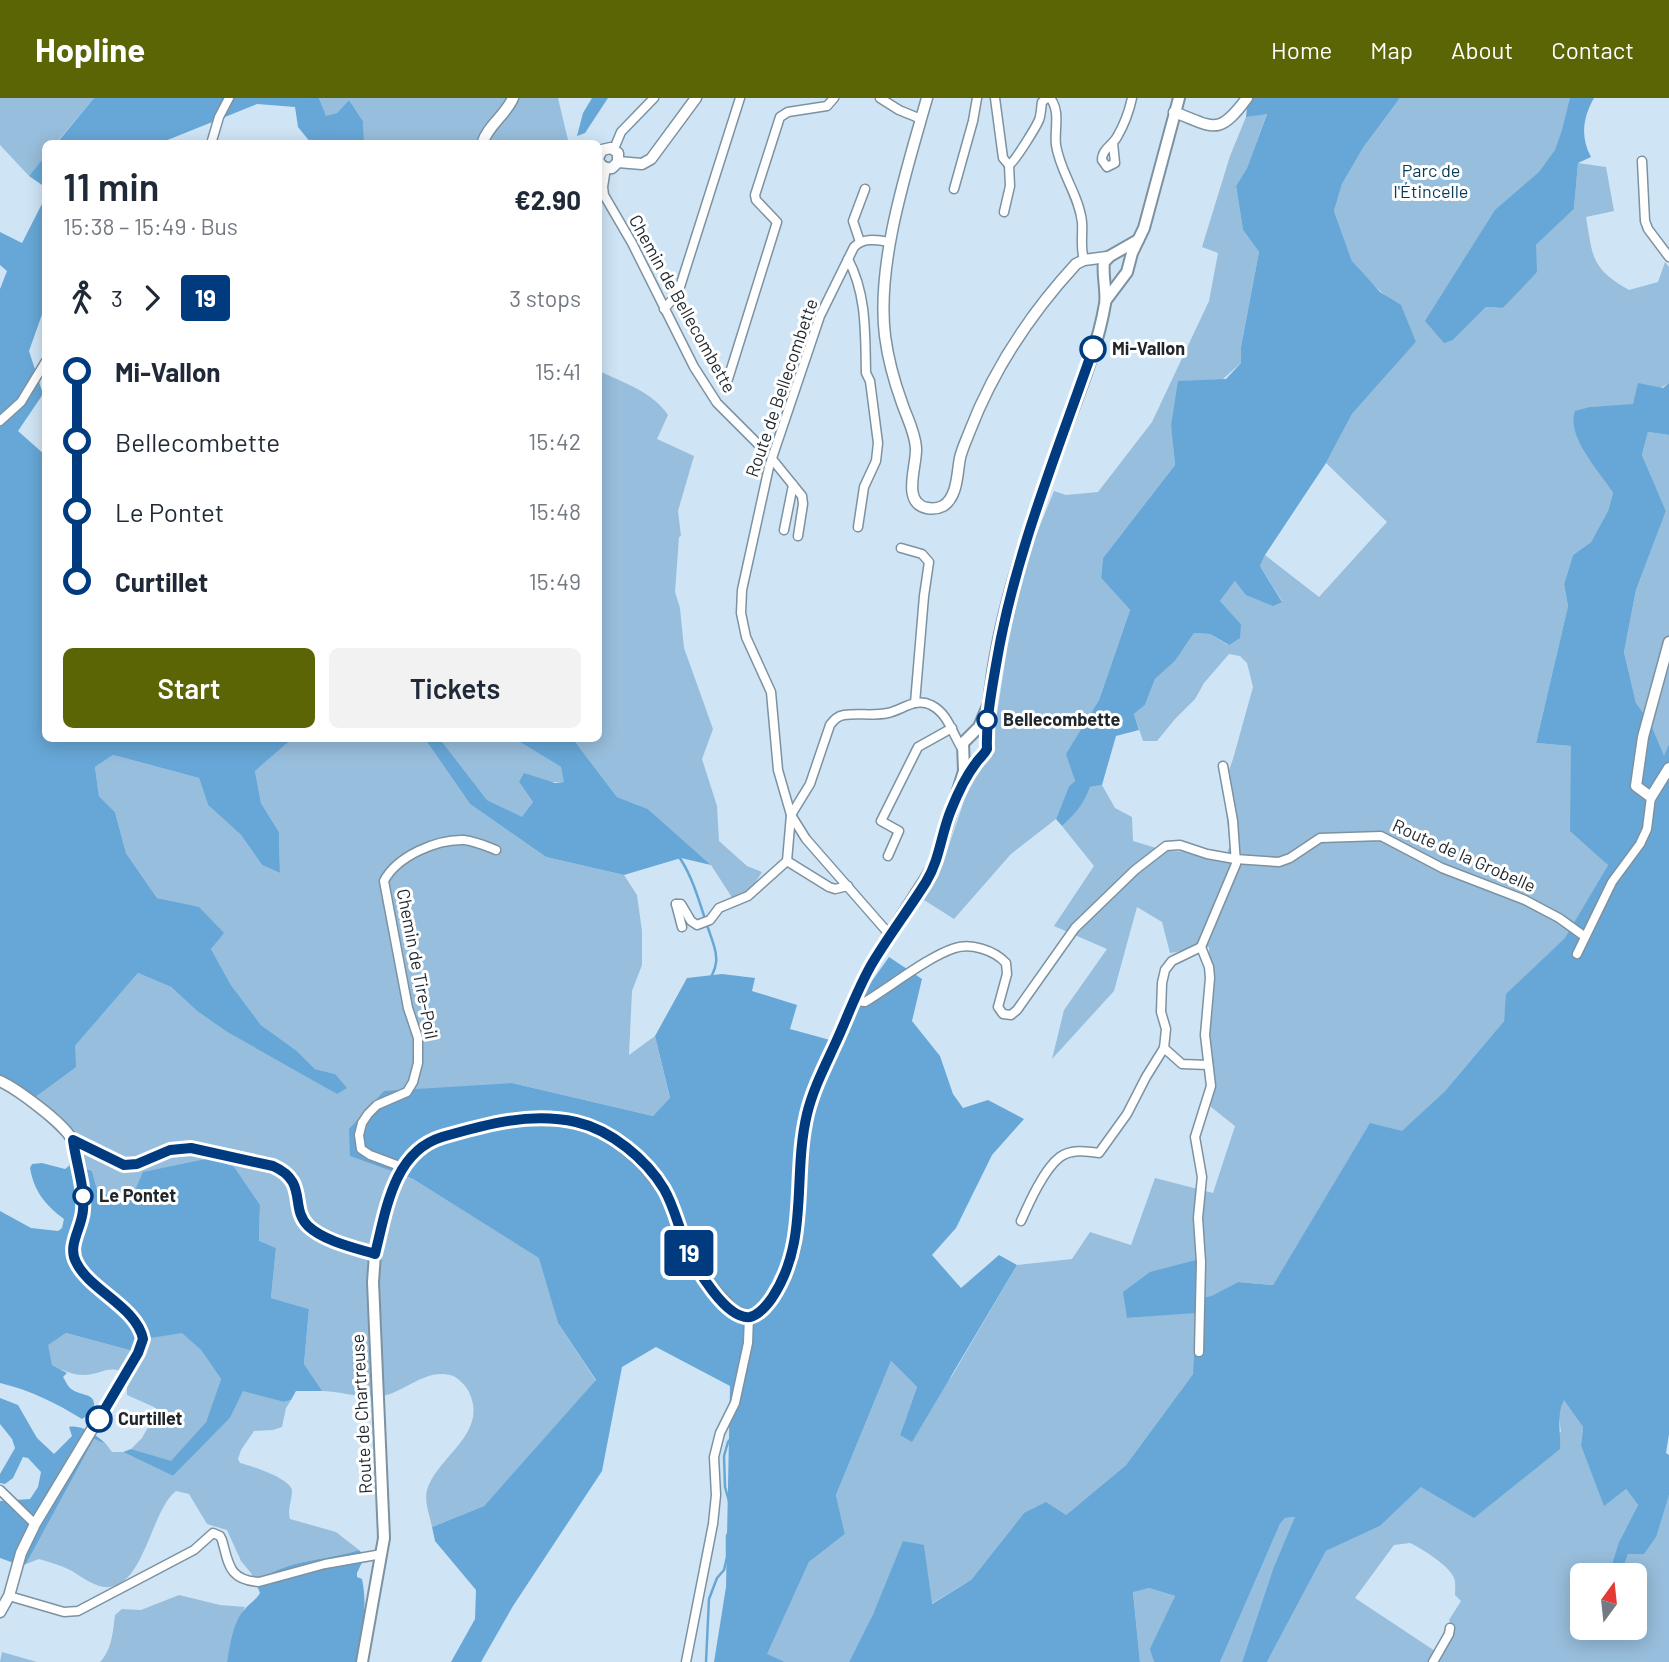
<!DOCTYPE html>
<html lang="en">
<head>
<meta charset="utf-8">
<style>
	:root { --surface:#fff; --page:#f2f2f3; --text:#1f2937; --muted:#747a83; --accent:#5b6506 }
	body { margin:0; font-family:Barlow,sans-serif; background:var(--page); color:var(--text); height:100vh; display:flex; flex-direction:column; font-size:26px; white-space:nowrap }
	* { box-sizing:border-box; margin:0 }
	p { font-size:23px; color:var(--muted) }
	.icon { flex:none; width:38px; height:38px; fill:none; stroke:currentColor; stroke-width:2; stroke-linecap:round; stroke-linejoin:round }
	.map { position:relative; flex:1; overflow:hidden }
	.sheet { position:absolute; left:42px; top:42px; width:560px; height:602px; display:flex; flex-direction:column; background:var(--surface); border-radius:10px; box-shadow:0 4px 18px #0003 }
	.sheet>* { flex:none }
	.badge { padding:0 14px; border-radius:5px; font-size:24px; line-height:46px }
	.needle { width:46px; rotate:15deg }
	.fabs { position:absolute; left:1570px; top:1465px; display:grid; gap:14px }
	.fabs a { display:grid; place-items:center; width:77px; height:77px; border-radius:10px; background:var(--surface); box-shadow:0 4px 18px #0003; font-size:35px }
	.map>.badge { position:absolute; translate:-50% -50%; box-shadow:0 0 0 4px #fff }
	.legs { display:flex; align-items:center; gap:10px; height:77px; padding:0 21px; font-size:23px }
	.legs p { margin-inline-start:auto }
	.headline { display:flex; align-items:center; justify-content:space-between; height:119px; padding:0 21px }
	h1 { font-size:38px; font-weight:600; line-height:52px }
	.cta { display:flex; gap:14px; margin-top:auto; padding:14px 21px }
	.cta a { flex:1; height:80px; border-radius:10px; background:var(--accent); color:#fff; font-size:28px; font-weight:600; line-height:80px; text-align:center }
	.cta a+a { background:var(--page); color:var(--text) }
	ul { padding:0 21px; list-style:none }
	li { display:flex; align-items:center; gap:24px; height:70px; font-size:26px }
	li i { display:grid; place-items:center; width:10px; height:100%; margin:0 9px; background:currentColor }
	li i::after { content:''; width:18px; height:18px; margin:-9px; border:5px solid; border-radius:50%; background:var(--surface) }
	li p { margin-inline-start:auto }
	li:first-child i { background:linear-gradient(#0000 50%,currentColor 0) }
	li:last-child i { background:linear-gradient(currentColor 50%,#0000 0) }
	header { display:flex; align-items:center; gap:42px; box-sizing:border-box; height:98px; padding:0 35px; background:var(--accent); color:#fff }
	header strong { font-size:33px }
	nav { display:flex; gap:38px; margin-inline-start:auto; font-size:24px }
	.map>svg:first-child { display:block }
	.green { fill:#97bedc; fill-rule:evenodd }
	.forest { fill:#67a7d7 }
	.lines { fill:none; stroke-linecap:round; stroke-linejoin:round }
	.stream { stroke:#67a7d6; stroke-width:2.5 }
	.minor-casing { stroke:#7d92a1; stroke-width:11 }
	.tertiary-casing { stroke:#7d92a1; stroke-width:13 }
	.secondary-casing { stroke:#7d92a1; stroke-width:14 }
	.minor { stroke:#fff; stroke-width:8 }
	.tertiary { stroke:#fff; stroke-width:10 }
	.secondary { stroke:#fff; stroke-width:10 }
	.line-1-casing { stroke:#fff; stroke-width:16 }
	.line-1 { stroke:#003b80; stroke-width:10 }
	.stop-1-dot { fill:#fff; stroke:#003b80; stroke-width:3.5 }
	.labels { text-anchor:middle; stroke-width:6; stroke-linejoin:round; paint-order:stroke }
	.park-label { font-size:18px; fill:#063b5b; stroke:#fff }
	.street-label { font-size:18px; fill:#1f272d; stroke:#fff }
	.stop-label { font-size:18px; font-weight:bold; fill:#1f272d; stroke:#fff; text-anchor:start }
</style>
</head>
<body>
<header>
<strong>Hopline</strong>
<nav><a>Home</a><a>Map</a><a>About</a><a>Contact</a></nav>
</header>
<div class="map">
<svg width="1669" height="1564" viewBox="0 0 1669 1564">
	<rect width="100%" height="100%" fill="#cfe5f6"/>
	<g class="green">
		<polygon points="0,0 94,0 56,45 46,46 45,58 29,78 0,47"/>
		<polygon points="319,0 558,0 568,42 573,45 364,45 363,23 349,2 337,15 326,19"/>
		<path d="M1400,0H1573L1558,52L1453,242L1486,209L1503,210L1536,174V147L1574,111L1578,65L1606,69L1614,113L1586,119C1593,160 1591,170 1629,192L1658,184L1665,164L1669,169V285L1633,307L1590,309L1584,353L1613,395L1608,413L1591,444L1573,457L1564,486L1568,508L1536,645L1571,648L1608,767L1565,841L1507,896L1504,923L1445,993L1402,1034L1370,1026L1273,1187L1238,1184L1211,1198L1196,1200V1163L1127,1220L1195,1214L1193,1276L1126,1367L1066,1417L1024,1415L971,1482L931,1506L924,1448L874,1514L849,1564H785L766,1557L809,1464L845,1436L836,1397L891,1263L917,1289L900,1337L952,1278L1017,1167L1072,1161L1090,1134L1131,1147L1155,1080L1213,1095L1235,1028L1211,1009L1209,849L1170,855L1162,824L1137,809L1114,893L1052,961L1064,912L1107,851L1054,828L1094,768L1062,728C1074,716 1085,705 1090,689L1102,687L1115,710L1132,719L1133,743L1166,753L1203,754L1226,758L1230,747L1223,689L1233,661L1253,589L1247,565L1240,558L1229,556L1204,585L1195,601L1175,621L1157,643H1143L1134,616L1145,607L1155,581L1175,563L1194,535L1210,536L1228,547L1241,526L1220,503L1235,483L1282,503L1260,468L1265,457L1319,499L1387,424L1326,365L1352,316L1416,244L1389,201L1368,182L1352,163L1334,113L1342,86L1363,50Z"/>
		<polygon points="1267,15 1247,70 1236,88 1243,132 1259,154 1241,249 1241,265 1171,327 1175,367 1103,460 1101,480 1130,512 1099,602 1067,656 1075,683 1069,688 1056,721 1011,756 954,821 924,802 947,753 968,691 994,635 1008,545 1026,462 1054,393 1066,397 1098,394 1152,324 1209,203 1218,155 1202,149 1230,58 1246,19"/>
		<path d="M599,273C622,284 653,294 668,317L657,341L694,358L678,413L681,438L679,439L675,494L680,510L684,550L713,631L702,661L717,708L719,743L747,768L762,774L751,791L733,801L711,767L648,711L617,699L573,641L598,640Z"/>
		<polygon points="1648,334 1669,337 1669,646 1664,659 1650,624 1636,605 1624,554 1636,492 1666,413 1642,357"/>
		<path d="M292,641H425L470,706L546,759L624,777L637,797L642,833V867L632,893L629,957L655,938L670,1001L653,1018L512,985L351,1058L413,1081L540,1160L558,1225L596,1283L484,1408L432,1429C430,1418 424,1404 427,1392C437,1358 489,1336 469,1294C466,1288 457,1278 450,1277C427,1272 410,1289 390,1296C367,1304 344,1293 321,1293L304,1266L309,1211L271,1200L276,1150L259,1144L260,1107L211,1060L184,1067L133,1097L98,1095L92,1073L69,1064L68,1044L27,1005L40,994L75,948L138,875L171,889L197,913L227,934L336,995L335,976L315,971L297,953L261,927L231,887L211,851L223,835L199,810L157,800L126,755L115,714L99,698L95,669L113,657L199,680L208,707L241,737L262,767L280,775L279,734L261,705L255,673Z"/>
		<polygon points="440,641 515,641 561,669 565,684 519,684 533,704 522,720 487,702"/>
		<path d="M182,1234L201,1252L221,1281L206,1324L171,1364L131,1351L142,1340L157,1313L154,1309L127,1297V1288L120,1273C109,1269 103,1274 92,1276C78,1279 65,1274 52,1267L47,1247L66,1235L133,1253L151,1240Z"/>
		<path d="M243,1292L284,1304L291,1302L286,1310L282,1329L273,1332L254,1333L241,1352L238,1361L240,1365C252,1368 292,1381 292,1393C292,1403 287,1411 290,1421L336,1434L359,1452C332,1461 291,1462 268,1477C264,1480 261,1486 258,1490L251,1475L241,1463L227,1432L207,1426L189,1396L176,1393C150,1413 144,1493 104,1489C91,1487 81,1478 70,1472C60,1467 49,1464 39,1461L26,1466L94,1341L106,1346L112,1354H123L173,1378L230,1320Z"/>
		<path d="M1564,1301L1583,1329L1581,1348L1604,1407L1626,1391L1638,1407L1619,1444L1621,1474L1628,1456L1665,1407L1669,1397V1564H1267L1326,1453L1380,1428L1421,1389L1561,1334L1558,1312ZM1410,1445C1421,1450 1450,1468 1454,1480C1456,1485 1455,1492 1455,1497L1461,1503L1449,1522L1452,1529L1435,1553L1355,1500L1394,1447ZM1582,1477H1634V1530H1582Z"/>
		<polygon points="1296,1419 1273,1471 1242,1564 1220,1564 1280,1426 1285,1420"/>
		<polygon points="1149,1490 1175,1498 1151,1551 1154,1564 1140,1564 1133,1493"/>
		<path d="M179,1497L220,1507L245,1509L233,1538L227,1564H100C112,1552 113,1533 115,1517L122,1511L141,1512Z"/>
		<polygon points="2,1554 37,1564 0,1564"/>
	</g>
	<g class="forest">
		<polygon points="94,0 319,0 326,18 337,15 349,2 363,23 364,42 364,45 311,45 298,29 295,9 257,6 160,45 56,46"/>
		<polygon points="592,0 608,0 585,35 577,38 583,15"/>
		<path d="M1248,0H1400L1363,50L1342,86L1334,113L1352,163L1380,194L1401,207L1416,244L1352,316L1326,365L1265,457L1260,468L1282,504L1273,508L1246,497L1235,483L1220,503L1241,526L1240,540L1229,547L1210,536L1194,535L1175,563L1155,581L1145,607L1134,616L1139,632L1116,638L1102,687L1090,689C1085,705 1074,717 1062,728L1056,721L1069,688L1075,683L1066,656L1099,602L1130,512L1101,480L1103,460L1175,367L1171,328L1178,283L1226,281L1241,265V249L1259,154L1243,132L1236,88L1247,70L1267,16L1246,19Z"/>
		<path d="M1570,0H1594C1583,19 1580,39 1591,59L1578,65L1574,111L1536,147L1537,174L1503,210L1486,209L1453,242L1444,245L1425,223L1495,112L1539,74L1555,52L1562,32Z"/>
		<polygon points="45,58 45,89 29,78"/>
		<polygon points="45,100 45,208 29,253 43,296 18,333 45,357 46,640 292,641 255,673 261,705 279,734 280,775 262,767 241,737 208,707 199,680 113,657 95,669 99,698 115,714 126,755 157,800 199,809 224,835 211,851 231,887 261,927 297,953 315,971 335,976 347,990 337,996 227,934 197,913 171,889 138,875 75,948 76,969 27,1005 0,990 0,191 7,173 0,167 0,134 22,145"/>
		<path d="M1638,285L1663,290L1669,285V337L1648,334L1642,357L1666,413L1636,492L1624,554L1636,605L1650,624L1664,658L1669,646V1336L1666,1355L1669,1357V1397L1656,1439L1644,1456H1628L1621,1475L1612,1467L1619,1444L1638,1407L1626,1391L1604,1408L1581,1348L1583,1329L1564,1302C1556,1317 1561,1334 1560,1351L1474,1420L1421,1389L1380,1428L1326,1453L1267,1564H1242L1273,1471L1295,1419L1285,1420L1280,1426L1220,1564H1154L1150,1551L1175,1498L1149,1490L1133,1494L1140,1564H849L874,1514L903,1443L924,1447L932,1506L971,1482L1024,1415L1046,1404L1066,1417L1126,1367L1193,1276L1195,1215L1127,1220L1123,1194L1150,1174L1196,1162L1197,1200L1211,1198L1238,1184L1273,1187L1370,1025L1402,1033L1445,993L1504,923L1506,896L1565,840L1608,767L1570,733L1571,648L1536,645L1568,508L1564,486L1573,457L1591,444L1608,413L1613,395C1600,374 1566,339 1575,313L1590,309L1633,306Z"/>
		<polygon points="425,641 440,641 487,702 522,719 533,704 519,684 524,675 555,685 564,684 561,669 515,641 573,641 617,699 648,711 711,767 681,760 624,777 546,759 470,706"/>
		<polygon points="889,859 922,881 912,923 940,958 953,996 963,1010 988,1002 1024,1021 992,1057 956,1130 932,1157 961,1190 999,1157 1017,1167 912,1344 900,1337 917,1289 891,1263 836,1397 845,1436 809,1464 767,1556 785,1564 714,1564 726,1489 730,1288 656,1249 622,1269 602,1373 513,1508 481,1564 451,1564 475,1521 476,1492 435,1443 432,1429 484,1408 596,1282 558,1225 539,1160 413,1081 350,1058 349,1031 384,993 512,985 653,1018 670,1000 655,938 687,880 722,876 755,880 752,893 797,907 790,931 830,942"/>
		<path d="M211,1060L234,1069L260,1107L259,1143L276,1150L271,1200L309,1211L304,1266L322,1293H296L291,1302L284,1304L243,1293L230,1320L173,1378L123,1354L131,1351L171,1363L206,1324L221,1281L201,1252L182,1235L151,1240L133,1253L66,1235L48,1247L52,1267L67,1275L63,1279C65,1282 67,1287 70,1290C81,1300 97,1292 94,1313L82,1321C56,1305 30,1292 0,1285V1113L31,1130L58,1133L62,1130L64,1121C45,1107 34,1093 30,1070L32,1066L42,1065L65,1071L69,1068V1064L92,1073L98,1095L133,1097L143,1074Z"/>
		<path d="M0,1300L18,1307L37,1340L54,1356L72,1338L69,1329C81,1326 97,1337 106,1346L94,1341L26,1466L22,1468L0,1460V1403L30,1401L38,1389L41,1374L28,1360L23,1359L13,1380L5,1386L0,1385V1376L15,1350L12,1341L0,1326Z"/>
		<path d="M359,1452L365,1458L357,1475V1479L362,1481C368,1509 362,1537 356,1564H227C230,1548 233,1523 245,1511C250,1505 255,1503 260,1495L258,1490C261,1486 264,1480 268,1477C291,1462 332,1461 359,1452Z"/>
	</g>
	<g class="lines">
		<g class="stream">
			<polyline points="307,0 335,46"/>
			<path d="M541,640C568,661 569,682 588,704C594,711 607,720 615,722C622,723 629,722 636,725C681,744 691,777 705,821"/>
			<path d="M707,827C717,857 723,864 703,892L709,909L702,935L705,957L699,980L712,1015L710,1027L720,1055L743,1062L749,1072L757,1142L754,1148L764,1178L777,1187"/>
			<polyline points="706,1564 709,1501 717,1480 724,1472 727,1459 727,1438 734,1421 725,1389 724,1358 728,1344 745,1324 760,1280 777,1270 782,1263 784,1234 799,1214 800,1203 794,1195 783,1189"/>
		</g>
		<g class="minor-casing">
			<g id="minor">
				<polyline points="880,0 899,12 921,21"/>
				<path d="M995,0L1003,60L1009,67C1014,65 1036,29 1039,22C1041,17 1041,10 1042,4L1047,0"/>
				<path d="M1050,0C1061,13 1054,32 1056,47C1060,74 1079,97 1082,124C1083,137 1080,149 1084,162"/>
				<path d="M1113,45L1115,65L1107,69L1102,62C1102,51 1112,48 1117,39C1124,27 1129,14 1132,0"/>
				<polyline points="211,46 219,19 229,0"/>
				<polyline points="614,51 621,34 654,0"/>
				<polyline points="1642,63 1645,123 1648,131 1669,159"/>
				<polyline points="606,70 603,89 604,97 632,145 694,269 717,305 757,345"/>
				<polyline points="954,91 973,23 977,0"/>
				<polyline points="1004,114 1010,88 1009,67"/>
				<polyline points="860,144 853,123 865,91"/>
				<path d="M890,144C876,142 864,139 854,149L820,218L769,369L742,492L741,515L746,539L771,594L778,672L791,717L806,741L890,837"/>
				<path d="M848,161C867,197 865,236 866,275L870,283L878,345L876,363L864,389L858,429"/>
				<polyline points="664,211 678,195 740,0"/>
				<polyline points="728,281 777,124 756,102 755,97 780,19 788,14 827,8 834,0"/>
				<polyline points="0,323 21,304 46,263"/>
				<polyline points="772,361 802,398 803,406 798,438"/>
				<polyline points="784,432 793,387"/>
				<polyline points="901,450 922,456 929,464 924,498 915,605"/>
				<polyline points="888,758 899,733 881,723 918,649 952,630"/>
				<path d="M787,763L791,717L810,686L830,627C834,622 837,618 844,617C858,615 874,618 888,615C902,612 916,599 931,607C949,616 952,636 963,652"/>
				<polyline points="787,763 829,789 835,791 848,788"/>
				<polyline points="676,806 681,806 691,823 697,827 710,822 719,810 748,798 787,763"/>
				<polyline points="676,806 682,829"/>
				<polyline points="1577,856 1612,784 1640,746 1647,731 1651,699"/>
				<path d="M855,903L865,904C890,889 929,858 955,850C971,845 994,852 1006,865L1007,876L998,909L1003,916L1011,917L1017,912L1075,830L1135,772L1166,748L1180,747L1207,756L1235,761L1279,764L1290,760L1320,740L1381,738L1442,770L1525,802L1559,820L1584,838"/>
				<polyline points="1164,950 1182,966 1208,967"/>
				<path d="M73,1042L124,1067L137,1066L170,1052L191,1050L273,1068C309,1084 289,1109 308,1128C321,1141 357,1151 375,1156"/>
				<path d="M402,1069L370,1057L361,1051L359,1037L362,1025L368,1016L377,1007L407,994L413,984L418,965V940L408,910L384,783C397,758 437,741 464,742C475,743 486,748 496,752"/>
				<path d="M1021,1123C1029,1105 1044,1071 1060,1059C1071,1051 1086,1053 1099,1055L1127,1016L1146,979L1164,950L1166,931L1161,914L1162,885L1165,872L1172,863L1201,849L1236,766L1233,723L1223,668"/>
				<polyline points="1199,1254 1201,1164 1198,1120 1202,1079 1195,1039 1211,988 1205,937 1210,880 1209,869 1201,849"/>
				<polyline points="0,1392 35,1426"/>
				<path d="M9,1498L64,1514L78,1513L194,1452L213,1435L220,1438L222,1442C229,1467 229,1482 259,1484L325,1466L382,1456"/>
				<polyline points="686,1564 713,1426 716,1397 714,1359 720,1335 735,1305 748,1245 749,1219"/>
				<polyline points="1433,1564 1449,1536 1450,1530"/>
			</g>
		</g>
		<g class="tertiary-casing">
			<g id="tertiary">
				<path d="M927,0C907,71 876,165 885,238C888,261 894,283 902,305C907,320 915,334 916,350C917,368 901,405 927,410C932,411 939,410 943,408C958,399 957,374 960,360C962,351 966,343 969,335C993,272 1030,216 1076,166L1084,162L1107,159"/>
				<path d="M1174,14C1214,29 1218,39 1247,0"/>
				<path d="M482,46C488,27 505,18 513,0"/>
				<polyline points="598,60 602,52 611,50 618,55 618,64"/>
				<path d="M598,61C600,68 605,71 612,70L618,64"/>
				<polyline points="618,64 642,66 651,61 696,0"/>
				<polyline points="1669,544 1643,639 1636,688 1651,699 1669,670"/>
				<path d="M0,983C17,991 62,1024 71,1040C77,1050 85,1101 83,1114C81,1131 67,1147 76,1165C90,1192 137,1210 143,1241L138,1255L35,1426L21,1455L9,1498L0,1514"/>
			</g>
		</g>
		<g class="secondary-casing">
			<g id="secondary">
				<polyline points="1106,202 1127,174 1132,155 1144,130 1179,0"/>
				<path d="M966,682L975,666L987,651C986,548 1025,439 1061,343C1077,299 1097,253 1105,206C1107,192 1102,177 1104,164L1110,158L1138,142"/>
				<polyline points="362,1564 384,1440 373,1184 375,1156 390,1100 396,1081 411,1058 437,1041 485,1027 518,1020 560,1022 574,1024 595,1031 620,1045 642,1065 663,1091 674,1111 687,1150 701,1177 733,1213 749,1219 761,1213 776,1194 789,1168 795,1148 805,1027 815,989 872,865 935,766 964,673 963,645 979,629 990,603"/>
			</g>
		</g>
		<use href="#minor" class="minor"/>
		<use href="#tertiary" class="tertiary"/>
		<use href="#secondary" class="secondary"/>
	</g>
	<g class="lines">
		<g class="line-1-casing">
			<path id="line-1" d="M99,1321L138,1255L143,1241C137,1209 89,1192 76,1164C67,1147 82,1130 83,1112C85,1089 76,1065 73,1042L124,1067L137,1066L170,1052L191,1050L273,1068C309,1084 289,1109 308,1128C324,1143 355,1150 375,1156C386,1113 393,1054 442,1039C487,1026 530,1014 576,1024C611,1032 646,1061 664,1091C675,1110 679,1132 688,1152C696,1170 726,1222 750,1219C759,1217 767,1207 772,1200C810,1143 792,1079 807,1016C813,991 825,968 836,944C848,918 858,889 873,864C890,836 909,811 926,784C940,761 941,736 951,712C957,697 966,678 976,665C980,659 984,657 987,651C986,622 991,596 996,567C1014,458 1057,355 1093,251"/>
		</g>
		<use href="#line-1" class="line-1"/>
	</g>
	<g class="stop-1-dot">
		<circle cx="1093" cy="251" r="12"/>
		<circle cx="987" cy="622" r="9"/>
		<circle cx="83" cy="1098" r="9"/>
		<circle cx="99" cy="1321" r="12"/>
	</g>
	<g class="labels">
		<g class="park-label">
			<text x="1431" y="79">Parc de<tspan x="1431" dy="21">l'Étincelle</tspan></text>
		</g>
		<g class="street-label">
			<text transform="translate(682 206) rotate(61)" y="6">Chemin de Bellecombette</text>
			<text transform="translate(782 290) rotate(-71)" y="6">Route de Bellecombette</text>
			<text transform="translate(1464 758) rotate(24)" y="6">Route de la Grobelle</text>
			<text transform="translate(417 866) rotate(79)" y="6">Chemin de Tire-Poil</text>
			<text transform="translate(362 1316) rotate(-93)" y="6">Route de Chartreuse</text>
		</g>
		<g class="stop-label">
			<text x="1112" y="257">Mi-Vallon</text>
			<text x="1003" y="628">Bellecombette</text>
			<text x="99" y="1104">Le Pontet</text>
			<text x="118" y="1327">Curtillet</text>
		</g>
	</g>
</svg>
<div class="fabs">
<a><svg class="needle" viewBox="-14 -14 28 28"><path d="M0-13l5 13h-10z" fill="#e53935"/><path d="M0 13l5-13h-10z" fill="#747a83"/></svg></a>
</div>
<b class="badge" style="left:689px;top:1155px;background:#003b80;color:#fff">19</b>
<section class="sheet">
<div class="headline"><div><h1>11 min</h1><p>15:38 – 15:49 · Bus</p></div><b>€2.90</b></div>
<div class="legs"><svg class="icon" aria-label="walk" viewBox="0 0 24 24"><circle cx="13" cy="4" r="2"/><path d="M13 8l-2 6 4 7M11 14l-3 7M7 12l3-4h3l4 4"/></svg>3<svg class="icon" aria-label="forward" viewBox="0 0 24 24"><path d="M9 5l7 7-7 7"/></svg><b class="badge" style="background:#003b80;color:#fff">19</b><p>3 stops</p></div>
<ul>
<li><i style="color:#003b80"></i><b>Mi-Vallon</b><p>15:41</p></li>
<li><i style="color:#003b80"></i><span>Bellecombette</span><p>15:42</p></li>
<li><i style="color:#003b80"></i><span>Le Pontet</span><p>15:48</p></li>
<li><i style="color:#003b80"></i><b>Curtillet</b><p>15:49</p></li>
</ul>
<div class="cta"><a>Start</a><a>Tickets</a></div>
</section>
</div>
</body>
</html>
